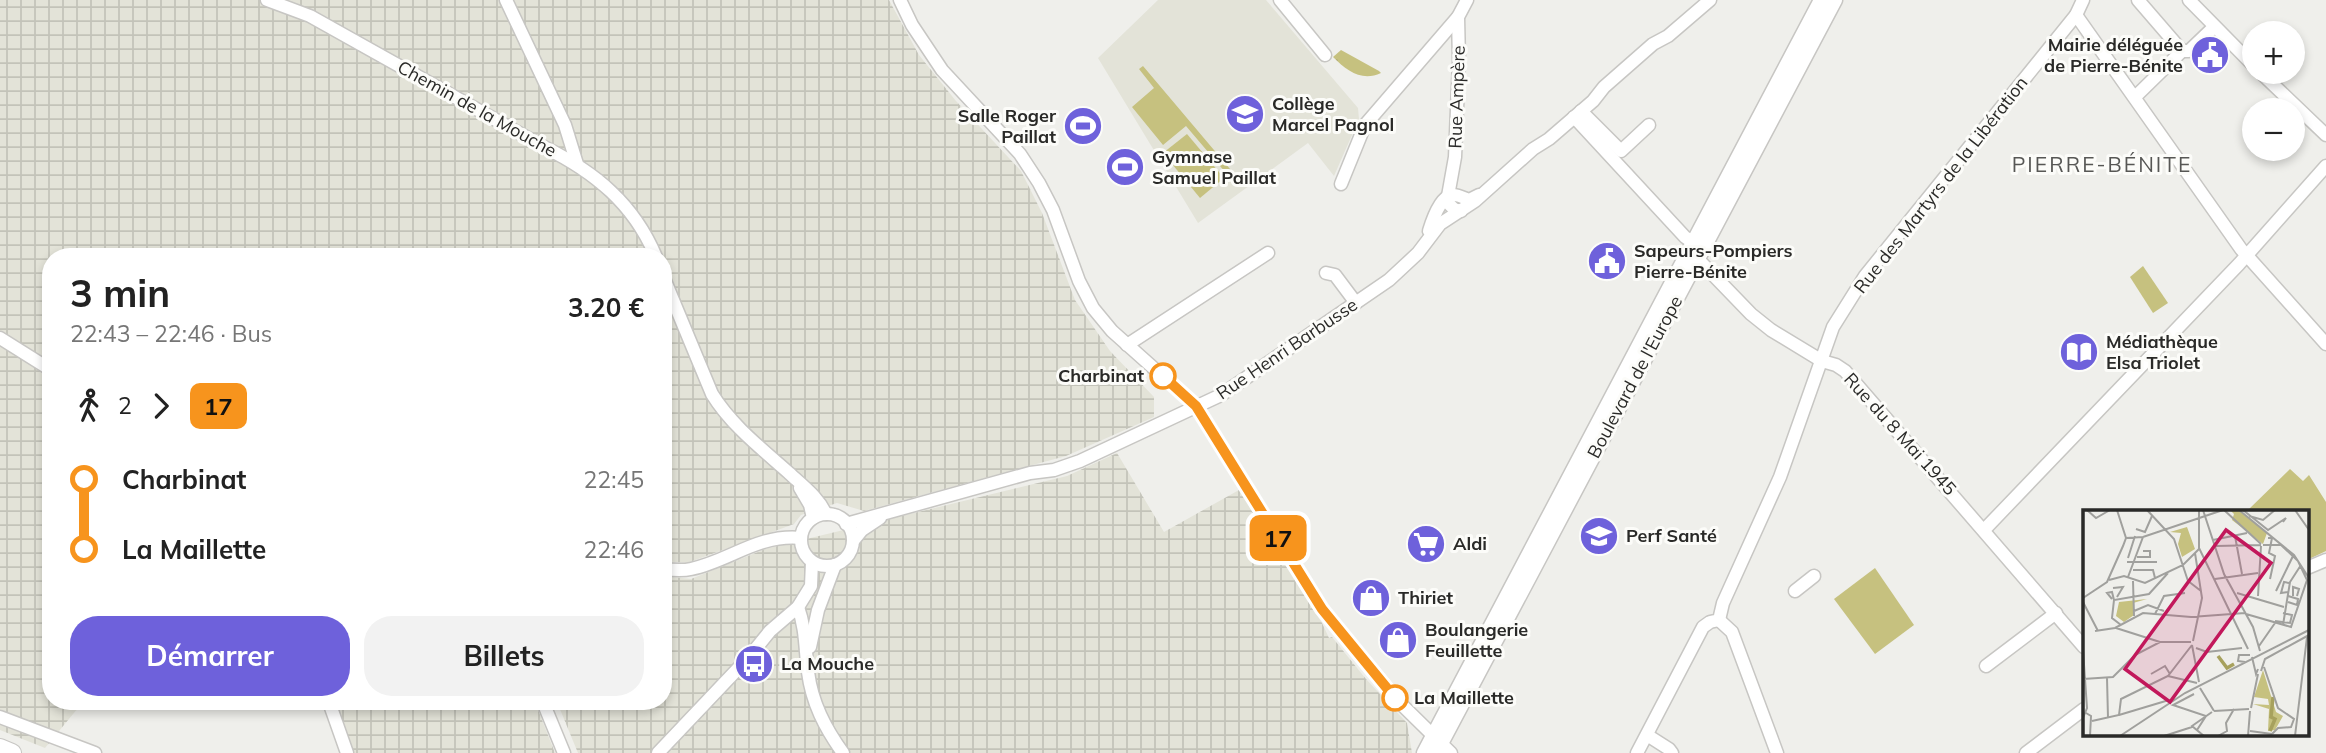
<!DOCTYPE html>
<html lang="fr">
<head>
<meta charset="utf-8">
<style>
	:root { --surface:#fff; --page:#f2f2f2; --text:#222; --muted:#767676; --accent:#6e61db }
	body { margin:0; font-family:Mulish,sans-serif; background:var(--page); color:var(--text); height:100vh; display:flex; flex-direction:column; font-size:26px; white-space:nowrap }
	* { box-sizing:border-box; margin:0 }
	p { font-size:23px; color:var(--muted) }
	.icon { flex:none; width:38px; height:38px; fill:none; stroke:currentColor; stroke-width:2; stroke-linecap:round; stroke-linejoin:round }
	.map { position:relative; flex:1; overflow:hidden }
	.side { position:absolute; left:42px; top:248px; width:630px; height:462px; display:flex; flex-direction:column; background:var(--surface); border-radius:28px; box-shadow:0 4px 10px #0003 }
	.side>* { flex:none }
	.badge { padding:0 14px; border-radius:10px; font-size:24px; line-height:46px }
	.buttons { position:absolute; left:2242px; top:21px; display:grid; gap:14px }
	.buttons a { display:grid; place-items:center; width:63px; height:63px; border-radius:50%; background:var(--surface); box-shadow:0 4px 10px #0003; font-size:35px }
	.map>.badge { position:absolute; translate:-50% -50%; box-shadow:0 0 0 4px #fff }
	.legs { display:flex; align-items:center; gap:10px; height:77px; padding:0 28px; font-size:23px }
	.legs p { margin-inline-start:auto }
	.headline { display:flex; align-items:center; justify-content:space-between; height:119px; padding:0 28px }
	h1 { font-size:38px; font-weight:700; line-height:52px }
	.primary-button { display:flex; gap:14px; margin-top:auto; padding:14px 28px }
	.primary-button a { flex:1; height:80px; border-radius:28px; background:var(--accent); color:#fff; font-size:28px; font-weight:700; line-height:80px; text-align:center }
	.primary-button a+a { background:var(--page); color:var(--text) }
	ul { padding:0 28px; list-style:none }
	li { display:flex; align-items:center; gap:24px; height:70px; font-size:26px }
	li i { display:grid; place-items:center; width:10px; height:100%; margin:0 9px; background:currentColor }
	li i::after { content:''; width:18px; height:18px; margin:-9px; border:5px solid; border-radius:50%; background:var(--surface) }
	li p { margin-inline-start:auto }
	li:first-child i { background:linear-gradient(#0000 50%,currentColor 0) }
	li:last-child i { background:linear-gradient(currentColor 50%,#0000 0) }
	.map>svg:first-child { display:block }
	.built { fill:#e3e3d8 }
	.industrial { fill:url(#industrial-grid) }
	.grass { fill:url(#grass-tufts) }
	.park { fill:#c6c17f }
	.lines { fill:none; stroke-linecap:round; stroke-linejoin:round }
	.minor-casing { stroke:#c7c6c3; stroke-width:15 }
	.major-casing { stroke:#c7c6c3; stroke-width:17 }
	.highway-casing { stroke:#c7c6c3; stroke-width:20 }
	.minor { stroke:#fff; stroke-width:12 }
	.major { stroke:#fff; stroke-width:14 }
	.highway { stroke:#fff; stroke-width:18 }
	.line-1-casing { stroke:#fff; stroke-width:16 }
	.line-1 { stroke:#f7941d; stroke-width:10 }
	.stop-1-dot { fill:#fff; stroke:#f7941d; stroke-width:3.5 }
	.labels { text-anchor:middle; stroke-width:6; stroke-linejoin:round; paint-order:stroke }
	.poi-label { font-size:18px; font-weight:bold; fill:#2a2a28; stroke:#fcfcf9; text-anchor:start }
	.street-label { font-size:18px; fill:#2a2a28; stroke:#fcfcf9 }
	.stop-label { font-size:18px; font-weight:bold; fill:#2a2a28; stroke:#fcfcf9; text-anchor:end }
	.quarter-label { font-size:21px; letter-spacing:2px; fill:#575755; stroke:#fcfcf9 }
	.inset-river { fill:none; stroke:#a7a15d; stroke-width:3.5 }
	.inset-road { fill:none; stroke:#a0a09d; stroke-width:2 }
	.view { fill:#c2185b; fill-opacity:0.15; stroke:#c2185b; stroke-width:3.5 }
	.inset-edge { fill:none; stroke:#2a2a28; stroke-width:3.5 }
</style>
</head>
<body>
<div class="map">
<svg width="2326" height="753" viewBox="0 0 2326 753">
	<defs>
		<pattern id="industrial-grid" width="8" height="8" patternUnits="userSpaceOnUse" patternTransform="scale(1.75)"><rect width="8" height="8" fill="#e3e3d8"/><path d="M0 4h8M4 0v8" fill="none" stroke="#c3c3b9"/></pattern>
		<pattern id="grass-tufts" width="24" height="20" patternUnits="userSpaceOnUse" patternTransform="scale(1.75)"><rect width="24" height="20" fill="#c6c17f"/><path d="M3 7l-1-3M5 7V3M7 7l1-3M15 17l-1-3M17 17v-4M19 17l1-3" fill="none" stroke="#aaa66e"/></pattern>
	</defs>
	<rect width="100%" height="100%" fill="#efefeb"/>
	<polygon class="built" points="1158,0 1266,0 1358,108 1359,119 1334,176 1308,143 1198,223 1098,58"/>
	<g class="industrial">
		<polygon points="0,0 889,0 919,55 956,101 1021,171 1042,213 1075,300 1110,351 1154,397 1154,417 1066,456 864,511 837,503 801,515 794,524 687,563 663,561 663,257 51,257 51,702 83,702 45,748 0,730"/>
		<polygon points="1117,453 1164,532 1239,490 1322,623 1329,638 1332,637 1366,679 1407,723 1412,753 578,753 557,702 663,702 663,576 691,579 765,549 1067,476"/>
		<polygon points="332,702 535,702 555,753 351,753"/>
	</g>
	<path class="grass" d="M1341,50L1379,71L1381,73C1362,82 1347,71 1333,57Z"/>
	<g class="park">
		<polygon points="1143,66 1241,182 1237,186 1186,126 1163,145 1132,107 1154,88 1139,69"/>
		<polygon points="1187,134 1224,178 1200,198 1163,153"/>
		<polygon points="2143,266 2168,303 2153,313 2130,277"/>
		<polygon points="2290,469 2303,481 2309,475 2326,502 2326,551 2307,560 2307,512 2247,511"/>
		<polygon points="1875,568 1914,625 1875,654 1834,599"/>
	</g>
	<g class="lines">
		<g class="minor-casing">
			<g id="minor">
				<path d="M267,0L310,16L544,147C595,172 634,204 656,257"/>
				<polyline points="506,0 565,125 577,164"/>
				<polyline points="900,0 912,25 942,70 1020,154 1039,183 1053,210 1079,281 1093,308 1112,331 1196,406 1322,609 1398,701 1451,753"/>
				<polyline points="1280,0 1325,55"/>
				<polyline points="2138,0 2182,51"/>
				<polyline points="2189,0 2254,66"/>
				<polyline points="2076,15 2241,249 2326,344"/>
				<polyline points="2182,51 2189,51 2214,27"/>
				<polyline points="2260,72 2326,135"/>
				<polyline points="2135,97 2182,51"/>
				<polyline points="1581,111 1621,151 1649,125"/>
				<polyline points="1574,117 1685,237 1694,243"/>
				<polyline points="1341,184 1365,125 1458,17"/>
				<polyline points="1461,211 1454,209 1449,204 1448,196 1455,157 1459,61 1458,17 1467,0"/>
				<path d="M1429,231C1432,221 1440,198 1451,195C1457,194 1464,198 1469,200L1479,195"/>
				<polyline points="1693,254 1751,314 1771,330 1822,361 1836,365 1845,371 2084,647"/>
				<polyline points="1326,273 1335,275 1356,303"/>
				<path d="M663,276L712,394C731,425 762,449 789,473C804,487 817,496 826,514"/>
				<polyline points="0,338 51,370"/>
				<polyline points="1127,345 1268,253"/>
				<polyline points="800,488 810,505 813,518"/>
				<circle cx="827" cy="540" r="26"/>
				<polyline points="846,524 1030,473 1054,470 1080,461 1221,395 1389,280 1418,253 1440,224 1475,201 1533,149 1549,139 1593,101 1604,87 1653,44 1668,36 1710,0"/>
				<polyline points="1984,530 2239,264 2326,166"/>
				<polyline points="853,541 862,530 880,518"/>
				<polyline points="2307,568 2326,560"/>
				<path d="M663,569C672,570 682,571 691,569C730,561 757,534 801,538"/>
				<polyline points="1795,591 1814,576"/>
				<path d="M798,607C806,629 805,649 808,672C812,703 825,728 843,753"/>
				<polyline points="1719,620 1732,632 1777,753"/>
				<polyline points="810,647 818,610 835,565"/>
				<polyline points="1986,666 2056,613"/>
				<polyline points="329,702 347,753"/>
				<polyline points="543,702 564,753"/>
				<polyline points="0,717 95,753"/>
				<polyline points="1647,735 1669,749 1672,753"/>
				<polyline points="658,753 749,657 770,631 798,607 811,586 812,562"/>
				<polyline points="1637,753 1703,627 1710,622 1719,620 1723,603 1780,477 1833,327 1865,276 2076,15 2083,0"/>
				<polyline points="2026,753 2084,709"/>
			</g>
		</g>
		<g class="major-casing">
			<g id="major">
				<polyline points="1424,753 1821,0"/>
				<polyline points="1436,753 1835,0"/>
			</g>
		</g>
		<g class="highway-casing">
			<polyline id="highway" points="0,748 12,753"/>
		</g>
		<use href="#minor" class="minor"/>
		<use href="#major" class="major"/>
		<use href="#highway" class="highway"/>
	</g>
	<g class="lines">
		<g class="line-1-casing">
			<polyline id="line-1" points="1163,376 1196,406 1322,609 1395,698"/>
		</g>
		<use href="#line-1" class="line-1"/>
	</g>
	<defs>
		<g id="civic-disc" transform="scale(2.0125)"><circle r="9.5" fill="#6e61db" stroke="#fcfcf9"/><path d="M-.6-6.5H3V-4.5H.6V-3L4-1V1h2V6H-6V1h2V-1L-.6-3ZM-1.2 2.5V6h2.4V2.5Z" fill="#fff"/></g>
		<g id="school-disc" transform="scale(2.0125)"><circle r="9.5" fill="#6e61db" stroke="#fcfcf9"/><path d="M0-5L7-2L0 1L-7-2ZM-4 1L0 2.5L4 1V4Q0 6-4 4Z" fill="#fff"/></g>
		<g id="stadium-disc" transform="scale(2.0125)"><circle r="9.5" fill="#6e61db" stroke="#fcfcf9"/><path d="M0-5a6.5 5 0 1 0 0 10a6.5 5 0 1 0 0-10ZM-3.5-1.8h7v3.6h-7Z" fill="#fff"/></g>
		<g id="library-disc" transform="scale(2.0125)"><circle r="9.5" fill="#6e61db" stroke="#fcfcf9"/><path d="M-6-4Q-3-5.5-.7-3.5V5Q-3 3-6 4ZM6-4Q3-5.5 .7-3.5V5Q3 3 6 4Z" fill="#fff"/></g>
		<g id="university-disc" transform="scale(2.0125)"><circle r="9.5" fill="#6e61db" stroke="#fcfcf9"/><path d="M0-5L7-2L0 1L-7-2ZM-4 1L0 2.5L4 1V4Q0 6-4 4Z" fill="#fff"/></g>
		<g id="supermarket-disc" transform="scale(2.0125)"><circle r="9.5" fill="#6e61db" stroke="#fcfcf9"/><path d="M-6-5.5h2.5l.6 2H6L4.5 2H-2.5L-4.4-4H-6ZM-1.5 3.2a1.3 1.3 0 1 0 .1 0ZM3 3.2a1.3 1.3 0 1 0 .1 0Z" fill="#fff"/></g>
		<g id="shop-disc" transform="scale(2.0125)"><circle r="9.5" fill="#6e61db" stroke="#fcfcf9"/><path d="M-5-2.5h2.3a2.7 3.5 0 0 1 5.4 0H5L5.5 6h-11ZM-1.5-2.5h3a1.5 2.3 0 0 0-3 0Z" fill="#fff"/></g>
		<g id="bus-disc" transform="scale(2.0125)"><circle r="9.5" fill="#6e61db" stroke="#fcfcf9"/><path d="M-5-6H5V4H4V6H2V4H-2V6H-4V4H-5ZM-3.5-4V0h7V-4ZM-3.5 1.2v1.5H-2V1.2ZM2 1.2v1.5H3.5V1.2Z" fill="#fff"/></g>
	</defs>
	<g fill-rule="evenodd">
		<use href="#civic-disc" x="2210" y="55"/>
		<use href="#school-disc" x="1245" y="114"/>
		<use href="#stadium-disc" x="1083" y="126"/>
		<use href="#stadium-disc" x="1125" y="167"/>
		<use href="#civic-disc" x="1607" y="261"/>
		<use href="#library-disc" x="2079" y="352"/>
		<use href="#university-disc" x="1599" y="536"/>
		<use href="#supermarket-disc" x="1426" y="544"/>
		<use href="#shop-disc" x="1371" y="598"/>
		<use href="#shop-disc" x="1398" y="640"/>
		<use href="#bus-disc" x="754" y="664"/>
	</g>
	<g class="stop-1-dot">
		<circle cx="1163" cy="376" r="12"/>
		<circle cx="1395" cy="698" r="12"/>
	</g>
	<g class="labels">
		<g class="poi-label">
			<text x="2183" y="51" text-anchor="end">Mairie déléguée<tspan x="2183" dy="21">de Pierre-Bénite</tspan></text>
			<text x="1272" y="110">Collège<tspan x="1272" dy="21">Marcel Pagnol</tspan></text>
			<text x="1056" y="122" text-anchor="end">Salle Roger<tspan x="1056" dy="21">Paillat</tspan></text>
			<text x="1152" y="163">Gymnase<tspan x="1152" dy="21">Samuel Paillat</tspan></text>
			<text x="1634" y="257">Sapeurs-Pompiers<tspan x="1634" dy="21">Pierre-Bénite</tspan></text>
			<text x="2106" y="348">Médiathèque<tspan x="2106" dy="21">Elsa Triolet</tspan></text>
			<text x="1626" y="542">Perf Santé</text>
			<text x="1453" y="550">Aldi</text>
			<text x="1398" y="604">Thiriet</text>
			<text x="1425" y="636">Boulangerie<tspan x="1425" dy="21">Feuillette</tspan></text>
			<text x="781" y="670">La Mouche</text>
		</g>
		<g class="street-label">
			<text transform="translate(1457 97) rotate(-88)" y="6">Rue Ampère</text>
			<text transform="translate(477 109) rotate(29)" y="6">Chemin de la Mouche</text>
			<text transform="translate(1941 185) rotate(-52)" y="6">Rue des Martyrs de la Libération</text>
			<text transform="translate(1287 349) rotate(-34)" y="6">Rue Henri Barbusse</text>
			<text transform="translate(1635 377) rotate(-62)" y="6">Boulevard de l'Europe</text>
			<text transform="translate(1900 434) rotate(48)" y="6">Rue du 8 Mai 1945</text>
		</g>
		<g class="stop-label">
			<text x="1144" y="382">Charbinat</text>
			<text x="1414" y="704" text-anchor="start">La Maillette</text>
		</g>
		<g class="quarter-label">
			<text x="2102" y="172">PIERRE-BÉNITE</text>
		</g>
	</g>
	<g transform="translate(2083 510)">
		<rect width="226" height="226" fill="#efefeb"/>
		<path d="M180,160L193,202L200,206L192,220L185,221L186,199L170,194L186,195L185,189L171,187Z" fill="#c6c17f"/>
		<path d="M147,0H155L184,23L180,34L149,10L151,4ZM104,17L112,39L99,47L95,34L98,23L87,22ZM64,89L50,93L51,105L41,112L33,106L36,92Z" fill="#c6c17f"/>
		<path class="inset-river" d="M135,146L144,158L151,154M187,221L192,209L188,207L190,187"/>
		<path class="inset-road" d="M4,0L13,8L27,0M64,0L91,29L105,71L118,81M116,0V38L165,139M120,0L141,64L170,117L177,141M141,0L178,34M156,0L211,45L226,68M160,0L185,20L203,8L200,12M212,0L226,20M166,6L180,10L192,0M53,19L62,22L69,6M152,26L159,64M43,28L60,27L140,0M185,28H189L186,43L192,46L187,69M130,30L164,23M133,36L178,35M54,47H67V41H60M45,48L52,26M44,52H74M50,60H70L72,68M45,67L60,27M132,69L175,63M26,70L41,66L62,73L100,55L116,39M50,71L51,106M30,78L40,77L34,87M193,81L210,46M205,82L198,83L201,72L206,73M154,83L201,97M175,86L178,36M210,86V77L216,79L214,86M0,88L24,72L40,36L43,28L34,0M29,89L24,83L29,82L31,90M0,92L15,121M205,92L214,95L215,89L205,86M51,101L65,95L81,101M72,104L81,86L102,83M163,104L208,117L224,70L215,51L198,35H180M192,111L207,113L209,105L200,103M38,115L29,108L31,90L66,84L85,63M200,115L207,72L218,55M33,118L77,132M12,121L32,118L60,103L108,107L162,103M110,131L119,88L112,43M109,135L116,172M176,136L192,113M113,138L124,142L159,138M0,140L4,198L0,208M169,147L173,164L175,159M162,152L155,151L156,145H167M181,157L195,198L211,209L208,217L195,218L189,224M178,161L182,149L226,125M68,164L82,156L87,164M85,166L114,173M24,168L25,208M0,169L30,167L52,145L77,132H108M117,178L131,201M111,184L90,195L123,206L114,220M168,198L175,164M131,201L166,199M3,203L8,206L7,226M36,205L86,190M9,211L36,205L38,189L85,166L109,135M167,221L189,224M37,226L102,183L226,120M81,226L109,217M121,226L109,216L129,202M135,226L144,221L143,213L151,199M165,226L167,201M212,226L224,127"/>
		<path class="view" d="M143,20L188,53L87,192L42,159Z"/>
		<rect width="226" height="226" class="inset-edge"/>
	</g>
</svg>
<div class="buttons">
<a>+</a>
<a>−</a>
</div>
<b class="badge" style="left:1278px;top:538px;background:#f7941d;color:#111">17</b>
<section class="side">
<div class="headline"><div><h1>3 min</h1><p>22:43 – 22:46 · Bus</p></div><b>3.20 €</b></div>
<div class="legs"><svg class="icon" aria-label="walk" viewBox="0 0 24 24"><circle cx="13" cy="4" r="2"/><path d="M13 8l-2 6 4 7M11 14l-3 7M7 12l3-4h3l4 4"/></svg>2<svg class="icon" aria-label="forward" viewBox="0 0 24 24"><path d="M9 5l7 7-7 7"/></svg><b class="badge" style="background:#f7941d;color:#111">17</b></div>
<ul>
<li><i style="color:#f7941d"></i><b>Charbinat</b><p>22:45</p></li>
<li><i style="color:#f7941d"></i><b>La Maillette</b><p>22:46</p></li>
</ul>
<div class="primary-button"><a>Démarrer</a><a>Billets</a></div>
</section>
</div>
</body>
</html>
